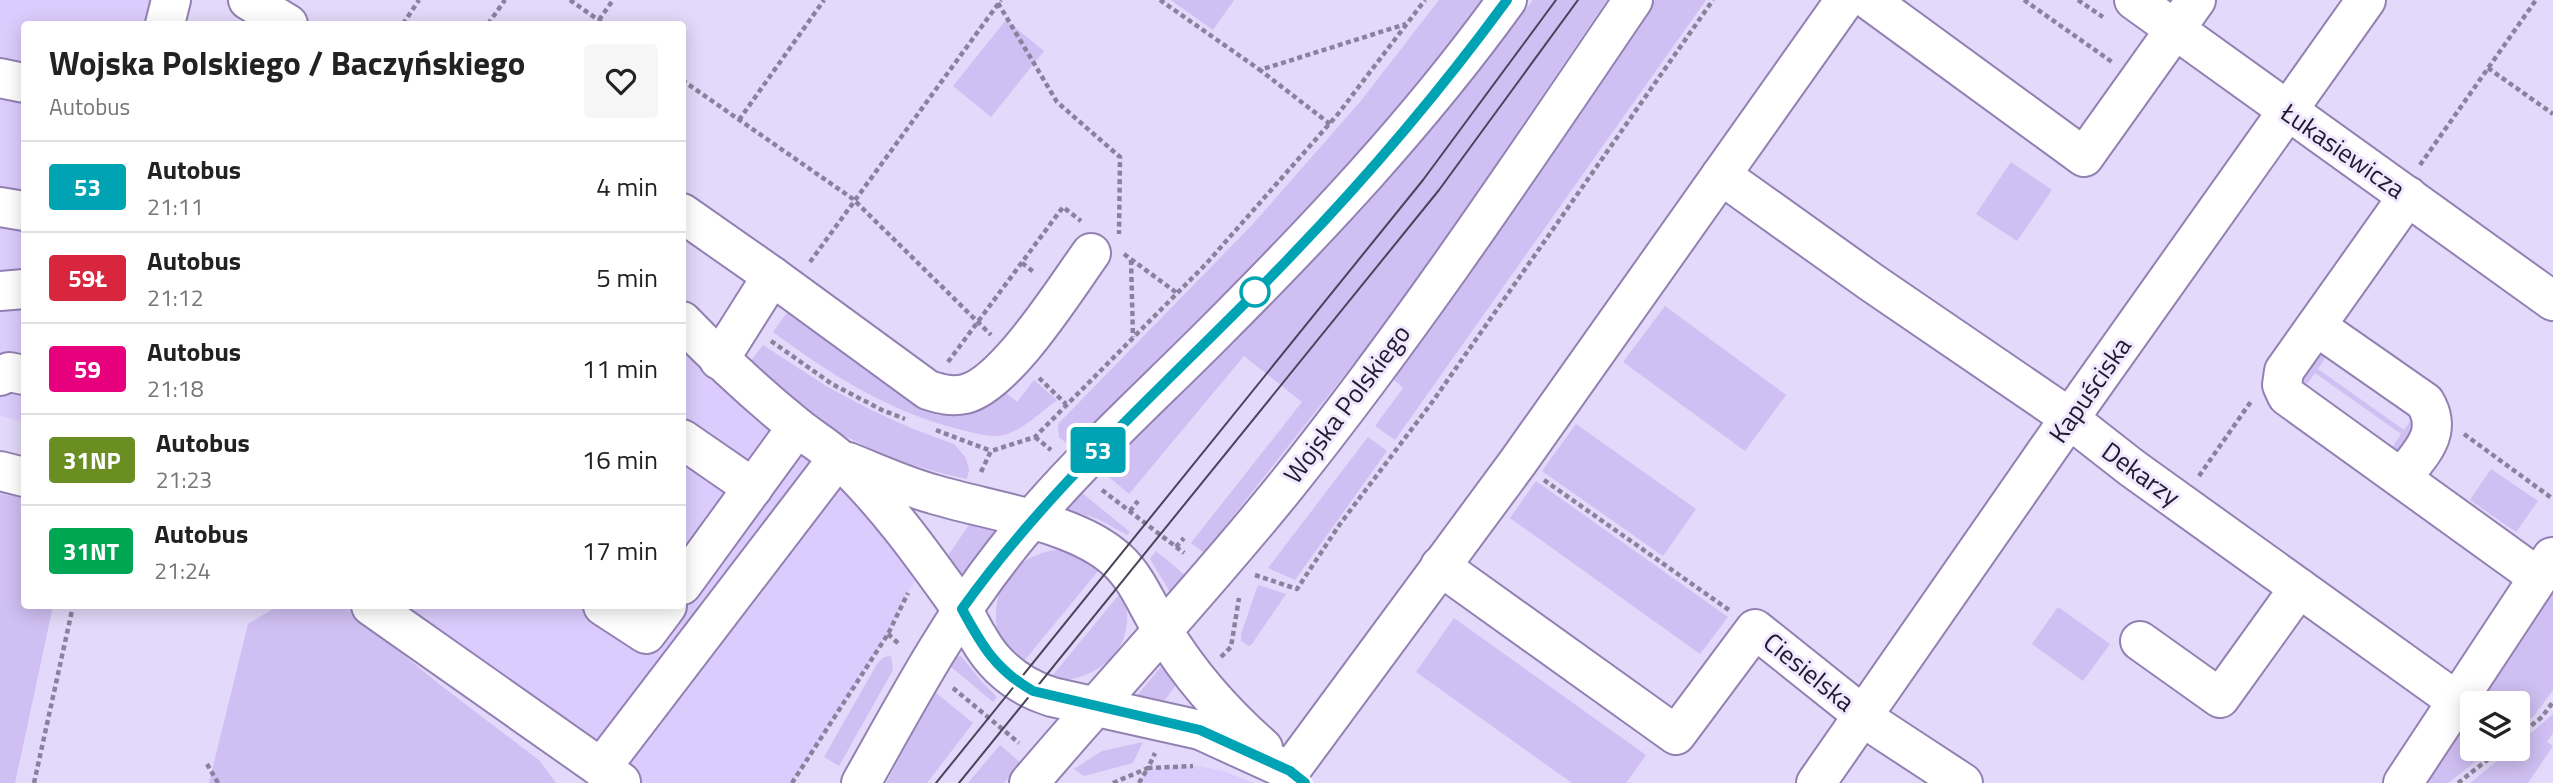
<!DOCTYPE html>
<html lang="pl">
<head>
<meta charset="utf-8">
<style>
	:root { --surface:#fff; --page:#f6f6f6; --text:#222; --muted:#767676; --line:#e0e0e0 }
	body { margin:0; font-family:"Titillium Web",sans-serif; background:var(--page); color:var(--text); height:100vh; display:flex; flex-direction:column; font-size:26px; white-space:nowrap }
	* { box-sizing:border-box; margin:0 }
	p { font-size:23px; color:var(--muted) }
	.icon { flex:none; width:38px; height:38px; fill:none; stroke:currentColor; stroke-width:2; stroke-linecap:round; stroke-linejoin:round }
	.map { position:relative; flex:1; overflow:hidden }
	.drawer { position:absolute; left:21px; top:21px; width:665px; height:588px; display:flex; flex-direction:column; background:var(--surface); border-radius:7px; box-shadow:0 4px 18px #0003 }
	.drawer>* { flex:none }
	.badge { padding:0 14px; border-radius:5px; font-size:24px; line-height:46px }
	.tools { position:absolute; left:2460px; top:691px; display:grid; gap:14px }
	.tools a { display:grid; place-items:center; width:70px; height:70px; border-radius:7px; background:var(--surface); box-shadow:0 4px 18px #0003; font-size:35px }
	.map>.badge { position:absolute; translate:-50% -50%; box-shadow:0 0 0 4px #fff }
	.round { display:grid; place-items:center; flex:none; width:74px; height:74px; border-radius:7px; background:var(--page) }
	.head { display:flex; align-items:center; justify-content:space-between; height:119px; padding:0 28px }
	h1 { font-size:33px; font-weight:700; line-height:52px }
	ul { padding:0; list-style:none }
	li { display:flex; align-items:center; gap:21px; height:91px; padding:0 28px; border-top:2px solid var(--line) }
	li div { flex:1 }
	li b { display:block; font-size:26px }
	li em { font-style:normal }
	li .badge { min-width:77px; font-weight:700; text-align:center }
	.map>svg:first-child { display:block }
	.built { fill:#dcccfd }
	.green { fill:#d0bff2 }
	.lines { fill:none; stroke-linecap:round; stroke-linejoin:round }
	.minor-casing { stroke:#9281b2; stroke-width:42 }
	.path { stroke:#8a829d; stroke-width:4.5; stroke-dasharray:5 3.5; stroke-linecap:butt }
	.minor { stroke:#fff; stroke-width:38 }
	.tram { stroke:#4b435a; stroke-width:2 }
	.line-casing { stroke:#fff; stroke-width:16 }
	.line { stroke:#00a3b4; stroke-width:10 }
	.stop-dot { fill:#fff; stroke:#00a3b4; stroke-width:3.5 }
	.labels { text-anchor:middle; stroke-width:6; stroke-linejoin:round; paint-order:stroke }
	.street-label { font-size:26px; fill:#211a2e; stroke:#efe8fe }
</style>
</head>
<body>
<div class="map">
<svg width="2553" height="783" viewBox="0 0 2553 783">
	<rect width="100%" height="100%" fill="#e3d9fa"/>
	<g class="built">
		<polygon points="0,0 190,0 185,24 24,24 24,422 0,416"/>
		<polygon points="683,321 927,564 909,590 888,634 792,783 622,783 371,606 682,606"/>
		<polygon points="1199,766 1223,771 1254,783 1139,783 1148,768"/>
	</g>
	<g class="green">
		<polygon points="1171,0 1234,0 1213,30"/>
		<path d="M1439,0H1483C1366,166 1214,305 1071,447L1059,437L1058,424L1252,225L1360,102Z"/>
		<polygon points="1533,0 1607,0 1459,219 1365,349 1204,553 1191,543 1302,402 1244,356 1129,494 1103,472 1359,213 1453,104"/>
		<polygon points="1655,0 1706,0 1395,440 1375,426 1403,388 1393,379"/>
		<polygon points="1006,20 1044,51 991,117 953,86"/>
		<polygon points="2011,162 2052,190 2017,241 1976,214"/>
		<polygon points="1665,306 1786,395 1745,451 1623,362"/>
		<path d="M788,311L911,400L1001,389L1017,402L1034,380L1057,400C1042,411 1023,430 1004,435C990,438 975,433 962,430C891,413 831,375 773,332Z"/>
		<path d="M763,345L826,386L871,410L913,429L954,444L966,458L969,470L967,479C919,469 868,451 826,425C798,408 773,385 747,366Z"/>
		<polygon points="2330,350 2318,369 2404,430 2417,412 2421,415 2398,460 2393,446 2401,434 2315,373 2302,391 2298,387 2312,352"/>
		<polygon points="1576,424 1696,509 1663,556 1542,471"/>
		<polygon points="1368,437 1387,451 1295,580 1268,568"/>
		<polygon points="2491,469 2538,501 2516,532 2470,500"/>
		<polygon points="1536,481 1728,617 1700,654 1510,518"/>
		<polygon points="1081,492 1130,532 1127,535 1098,519 1069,510 1068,506"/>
		<polygon points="0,494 24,497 24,606 53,606 15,783 0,783"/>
		<polygon points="973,519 1000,529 975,558 959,583 942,564"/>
		<path d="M1061,549L1103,565L1019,667C1013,659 1005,650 1000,640C996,632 996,622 996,613C997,575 1026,553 1061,549Z"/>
		<polygon points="1156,551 1185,575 1170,592 1150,559"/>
		<polygon points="2553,577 2553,690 2534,716 2518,729 2518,704 2473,704 2473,749 2492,749 2448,783 2429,783 2444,748"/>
		<polygon points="1258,585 1286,594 1252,644 1249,646 1241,641 1241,634"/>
		<path d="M1122,591C1142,644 1101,683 1048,681Z"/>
		<polygon points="278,606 344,606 439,684 540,761 556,783 209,783 248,624"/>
		<polygon points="2058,607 2110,644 2083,681 2032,644"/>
		<polygon points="1454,618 1646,755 1626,783 1572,783 1416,672"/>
		<polygon points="891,656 893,670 839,766 824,757 877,664 884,657"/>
		<polygon points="961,656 982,682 997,697 993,702 950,666 957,657"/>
		<polygon points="1166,661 1179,681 1162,704 1134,699"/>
		<polygon points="935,692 973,723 927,783 886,783"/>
		<polygon points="2553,714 2553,733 2547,742 2553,746 2528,783 2470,783 2512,749 2518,749 2518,744"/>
		<polygon points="1143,742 1133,763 1084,776 1074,769 1102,751"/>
		<polygon points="1000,745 1021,763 1004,783 968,783"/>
	</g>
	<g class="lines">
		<g class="minor-casing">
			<g id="minor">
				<polyline points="248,0 288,24"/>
				<polyline points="1869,0 2084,157 2196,0"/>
				<polyline points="2134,0 2553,301"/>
				<polyline points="165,24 171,0"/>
				<polyline points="0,78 24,83"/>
				<polyline points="1721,175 1871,282 2054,407 2132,468 2458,702"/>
				<polyline points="2408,196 2284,371 2282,385 2287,396 2538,577"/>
				<polyline points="0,207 24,211"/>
				<polyline points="682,213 772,276 719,360"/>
				<path d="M772,276L928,390C941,394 951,397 965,394C1006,384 1065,289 1091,253"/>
				<polyline points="0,291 24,289"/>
				<path d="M682,321C718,358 755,393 796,426C809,437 825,446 838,458C883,499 925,558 960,607C968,617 972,629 979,639C996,669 1020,687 1052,697L1200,730L1290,771"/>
				<path d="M2316,326L2425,402C2444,434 2420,453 2402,478"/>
				<polyline points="0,376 9,372 24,375"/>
				<polyline points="682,439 753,488"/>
				<path d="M848,462C876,473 904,486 933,494C988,511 1075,521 1117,560C1138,579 1148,608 1163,631C1191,677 1223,713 1263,748"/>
				<polyline points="0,471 24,477"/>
				<polyline points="1440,566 1676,735 1755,629 1879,728 1963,783"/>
				<polyline points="682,585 797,427"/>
				<polyline points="371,606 621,782"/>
				<polyline points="603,606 646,634 667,606"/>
				<polyline points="2140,641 2220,698 2299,588"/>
				<polyline points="601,768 838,458"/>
				<polyline points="1290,771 1518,462 1845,0"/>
				<path d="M861,783C905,705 947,625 1003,554C1064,475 1140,407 1211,336C1317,230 1419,122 1507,0"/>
				<path d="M1029,783C1113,684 1203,589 1285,487C1410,331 1521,165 1633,0"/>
				<polyline points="1816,783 2069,419 2366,0"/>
				<polyline points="2403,783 2552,557"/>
			</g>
		</g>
		<g class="path">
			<polyline points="570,0 604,24"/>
			<polyline points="1160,0 1260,70"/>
			<polyline points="2024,0 2112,62"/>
			<polyline points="2078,0 2103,17"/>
			<polyline points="998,3 1057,102 1120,157 1119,234"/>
			<polyline points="599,20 613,0"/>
			<polyline points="403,24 419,0"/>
			<polyline points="488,24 505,0"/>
			<polyline points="2488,68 2553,114"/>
			<polyline points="682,80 853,199 991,335"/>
			<polyline points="739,120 824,0"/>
			<polyline points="1330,124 1260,70 1406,24"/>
			<polyline points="2420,165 2536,0"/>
			<polyline points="1124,254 1177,293"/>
			<polyline points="1131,260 1133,337"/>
			<polyline points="810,262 1001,0"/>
			<polyline points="1022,263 1035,273"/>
			<polyline points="771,341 832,384 882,410 905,419"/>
			<polyline points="948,362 1063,207 1081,221"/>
			<polyline points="1039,378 1066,404"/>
			<polyline points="936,430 991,451"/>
			<polyline points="2464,434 2553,499"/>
			<polyline points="1035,437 1051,450"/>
			<polyline points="981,472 991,451 1035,437 1206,264 1338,114 1425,0"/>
			<polyline points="2199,476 2252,400"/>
			<polyline points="1544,480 1729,610"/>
			<polyline points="1102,490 1184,553"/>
			<polyline points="1130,511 1138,501"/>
			<polyline points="1176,547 1184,538"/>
			<polyline points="1255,575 1297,589 1340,524 1433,401 1713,0"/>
			<polyline points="888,634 900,645"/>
			<polyline points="1221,657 1231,647 1239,598"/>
			<polyline points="953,688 1019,743"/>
			<polyline points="2518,736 2542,717 2553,702"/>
			<polyline points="207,764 218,783"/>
			<polyline points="34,783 73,606"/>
			<polyline points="792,783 888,634 908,593"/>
			<polyline points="1113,783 1148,768 1155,753"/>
			<polyline points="1139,783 1148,768 1193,766"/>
			<polyline points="2458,783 2501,749"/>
		</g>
		<use href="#minor" class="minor"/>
		<g class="tram">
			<polyline points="936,783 1423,180 1556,0"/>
			<polyline points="959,783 1439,190 1578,0"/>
		</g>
	</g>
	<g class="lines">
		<g class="line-casing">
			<path id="line" d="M1305,783L1290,771L1200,730L1033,691C996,670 982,646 962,609C1056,477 1180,373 1291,256C1369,175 1441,90 1507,0"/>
		</g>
		<use href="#line" class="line"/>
	</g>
	<circle class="stop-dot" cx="1255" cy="292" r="14"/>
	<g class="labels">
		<g class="street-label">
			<text transform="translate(2343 151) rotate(35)" y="9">Łukasiewicza</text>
			<text transform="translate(2090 390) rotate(-55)" y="9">Kapuściska</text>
			<text transform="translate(1347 404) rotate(-53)" y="9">Wojska Polskiego</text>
			<text transform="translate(2141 474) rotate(36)" y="9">Dekarzy</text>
			<text transform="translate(1809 672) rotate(39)" y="9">Ciesielska</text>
		</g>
	</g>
</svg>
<div class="tools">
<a><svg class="icon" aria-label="layers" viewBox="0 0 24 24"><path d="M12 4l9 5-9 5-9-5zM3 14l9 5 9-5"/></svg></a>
</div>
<b class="badge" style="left:1098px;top:450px;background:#00a3b4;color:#fff">53</b>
<section class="drawer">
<div class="head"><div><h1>Wojska Polskiego / Baczyńskiego</h1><p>Autobus</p></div><a class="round"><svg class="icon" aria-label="heart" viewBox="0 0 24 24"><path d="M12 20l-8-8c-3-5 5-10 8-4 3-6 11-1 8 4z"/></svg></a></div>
<ul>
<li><span class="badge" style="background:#00a3b4;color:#fff">53</span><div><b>Autobus</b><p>21:11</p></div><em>4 min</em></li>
<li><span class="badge" style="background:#d7263d;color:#fff">59Ł</span><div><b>Autobus</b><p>21:12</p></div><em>5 min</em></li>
<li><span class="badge" style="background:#e6007e;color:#fff">59</span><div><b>Autobus</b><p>21:18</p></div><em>11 min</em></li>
<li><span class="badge" style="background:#6b8e23;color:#fff">31NP</span><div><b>Autobus</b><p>21:23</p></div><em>16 min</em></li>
<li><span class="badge" style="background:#00a651;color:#fff">31NT</span><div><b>Autobus</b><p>21:24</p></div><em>17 min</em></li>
</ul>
</section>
</div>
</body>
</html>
